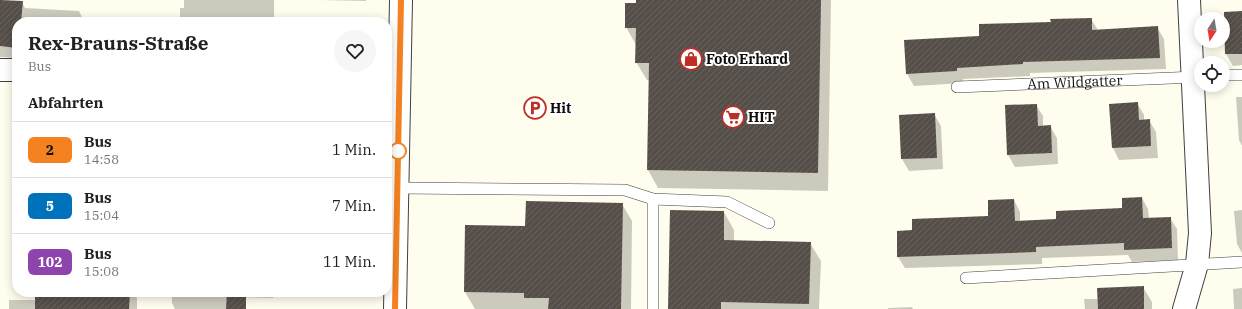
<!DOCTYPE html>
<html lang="de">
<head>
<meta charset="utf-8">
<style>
	:root { --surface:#fff; --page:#f6f6f6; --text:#222; --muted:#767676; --line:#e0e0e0 }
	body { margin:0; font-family:"IBM Plex Serif",serif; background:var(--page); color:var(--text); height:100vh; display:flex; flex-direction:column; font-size:15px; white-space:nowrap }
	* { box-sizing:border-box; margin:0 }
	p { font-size:13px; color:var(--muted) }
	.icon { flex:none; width:22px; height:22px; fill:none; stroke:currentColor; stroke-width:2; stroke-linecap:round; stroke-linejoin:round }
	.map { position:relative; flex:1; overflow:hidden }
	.side { position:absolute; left:12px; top:17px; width:380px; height:280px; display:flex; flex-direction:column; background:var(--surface); border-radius:16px; box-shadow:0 2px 10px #0003 }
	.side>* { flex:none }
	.badge { padding:0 8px; border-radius:6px; font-size:14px; line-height:26px }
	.needle { width:26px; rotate:192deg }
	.tools { position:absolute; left:1194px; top:12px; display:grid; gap:8px }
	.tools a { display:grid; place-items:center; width:36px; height:36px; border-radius:50%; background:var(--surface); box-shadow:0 2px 10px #0003; font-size:20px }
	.map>.badge { position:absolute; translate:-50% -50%; box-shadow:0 0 0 2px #fff }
	h2 { padding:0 16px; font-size:15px; line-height:36px }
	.round { display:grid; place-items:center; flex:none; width:42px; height:42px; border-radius:21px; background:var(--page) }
	.summary { display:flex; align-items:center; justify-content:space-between; height:68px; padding:0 16px }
	h1 { font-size:19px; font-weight:700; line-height:30px }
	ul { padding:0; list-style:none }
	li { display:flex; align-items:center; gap:12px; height:56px; padding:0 16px; border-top:1px solid var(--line) }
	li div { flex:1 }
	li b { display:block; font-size:15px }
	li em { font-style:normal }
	li .badge { min-width:44px; font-weight:700; text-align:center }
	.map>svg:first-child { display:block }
	.shadow { fill:#0003 }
	.building { fill:url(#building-hatch) }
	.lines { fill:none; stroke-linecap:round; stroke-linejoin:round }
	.service-casing { stroke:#404040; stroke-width:12 }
	.minor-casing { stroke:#404040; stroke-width:24 }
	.service { stroke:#fff; stroke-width:11 }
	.minor { stroke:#fff; stroke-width:22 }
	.line-casing { stroke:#fff; stroke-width:9 }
	.line { stroke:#f58220; stroke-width:6 }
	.stop-dot { fill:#fff; stroke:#f58220; stroke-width:2 }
	.labels { text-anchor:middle; stroke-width:4; stroke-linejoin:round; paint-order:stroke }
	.poi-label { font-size:14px; font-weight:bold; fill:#0d0d0d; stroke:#fff; text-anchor:start }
	.street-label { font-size:14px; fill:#0d0d0d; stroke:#fff }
</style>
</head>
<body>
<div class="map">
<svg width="1242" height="309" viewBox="0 0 1242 309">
	<defs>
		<pattern id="building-hatch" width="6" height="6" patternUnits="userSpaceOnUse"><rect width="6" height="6" fill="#564f49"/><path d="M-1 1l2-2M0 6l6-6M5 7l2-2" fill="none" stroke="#69645f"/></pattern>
	</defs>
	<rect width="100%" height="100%" fill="#fffded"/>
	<g class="shadow">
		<polygon points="0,0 22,2 25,8 79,11 83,19 122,22 17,22 17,58 0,57"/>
		<polygon points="184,0 274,0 274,22 180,22 180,8 184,8"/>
		<polygon points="321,0 366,0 366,1"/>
		<polygon points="637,0 831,0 828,191 658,188 648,170 650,80 647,80 636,62 636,45 626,27"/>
		<polygon points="1242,12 1242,65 1233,66 1226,54"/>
		<polygon points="1091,19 1098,30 1157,27 1164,39 1166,69 1030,73 1030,76 963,79 964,83 914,86 907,74 980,37 1052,23"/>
		<polygon points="1236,97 1242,97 1242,146 1239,140"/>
		<polygon points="1137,103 1144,115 1144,121 1149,120 1156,132 1158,158 1119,160 1113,148"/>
		<polygon points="1036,105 1043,116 1043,126 1050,126 1057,138 1058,164 1015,167 1008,155"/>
		<polygon points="934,114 941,126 943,169 909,171 902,159 900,115"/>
		<polygon points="1142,198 1148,209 1149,219 1170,218 1177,229 1178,260 1132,262 1128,255 1042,258 1042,264 905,268 898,257 898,232 914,231 989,217 1014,200 1020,212 1020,221 1057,220 1123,209"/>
		<polygon points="622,204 632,221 631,309 475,309 465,292 526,227"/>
		<polygon points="1242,210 1242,253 1237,244 1234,211"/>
		<polygon points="724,212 734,230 734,241 810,243 821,261 819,309 669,309"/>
		<polygon points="1143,287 1152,302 1152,309 1085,309 1084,299 1099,299"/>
		<polygon points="1242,288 1242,309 1234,309 1233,289"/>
		<polygon points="36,292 134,292 137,298 137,309 9,309 9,300 36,300"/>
		<polygon points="172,292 274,292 273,298 228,297 227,309 175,309 172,303"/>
		<polygon points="912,307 913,309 888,309 888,308"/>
	</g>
	<g class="building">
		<polygon points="0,0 23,1 21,22 17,22 17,48 0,46"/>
		<polygon points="636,0 821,0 818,173 647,170 649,63 635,63 636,28 625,28 625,3 636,3"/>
		<polygon points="1242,11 1242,54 1225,54 1224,12"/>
		<polygon points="1092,18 1092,30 1158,26 1160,58 1023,62 1023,64 957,68 957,71 906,74 904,40 979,36 979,24 1051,22 1050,19"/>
		<polygon points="1138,102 1139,120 1150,119 1151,146 1112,148 1109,104"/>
		<polygon points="1037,104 1038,126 1051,125 1052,153 1007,155 1005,105"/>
		<polygon points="935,113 937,158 901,159 899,115"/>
		<polygon points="1142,197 1143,218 1171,217 1172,248 1124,250 1124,243 1036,247 1036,252 897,257 897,231 912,230 912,219 988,216 988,200 1014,199 1015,221 1056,219 1056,211 1122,208 1122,198"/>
		<polygon points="526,201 623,203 621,309 548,309 549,298 524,298 524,293 464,292 465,225 525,226"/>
		<polygon points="670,210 724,211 724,240 811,242 809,304 721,302 721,309 668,309"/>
		<polygon points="1144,286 1144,309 1098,309 1097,288"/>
		<polygon points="35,292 130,292 129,309 35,309"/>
		<polygon points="227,292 246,292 246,309 226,309"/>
	</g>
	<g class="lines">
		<g class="service-casing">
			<g id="service">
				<polyline points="1223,75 1242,75"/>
				<path id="s1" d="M957,87L1196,77"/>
				<polyline points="398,188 625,190 653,199 727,202 769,223"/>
				<polyline points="966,278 1242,262"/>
				<polyline points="653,309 653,199"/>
			</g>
		</g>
		<g class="minor-casing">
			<g id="minor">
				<polyline points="0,70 17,70"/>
				<polyline points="395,309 401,0"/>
				<polyline points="1184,309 1197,264 1200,233 1189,0"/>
			</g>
		</g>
		<use href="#service" class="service"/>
		<use href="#minor" class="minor"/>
	</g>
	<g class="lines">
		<g class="line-casing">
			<polyline id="line" points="395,309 401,0"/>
		</g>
		<use href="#line" class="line"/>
	</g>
	<defs>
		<g id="shop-ring" transform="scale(1.15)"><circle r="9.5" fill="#fff" stroke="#bd2e25" stroke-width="1.5"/><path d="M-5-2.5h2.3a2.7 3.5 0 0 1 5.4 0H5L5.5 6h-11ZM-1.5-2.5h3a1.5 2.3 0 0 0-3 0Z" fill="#bd2e25"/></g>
		<g id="parking-ring" transform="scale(1.15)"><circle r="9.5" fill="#fff" stroke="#bd2e25" stroke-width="1.5"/><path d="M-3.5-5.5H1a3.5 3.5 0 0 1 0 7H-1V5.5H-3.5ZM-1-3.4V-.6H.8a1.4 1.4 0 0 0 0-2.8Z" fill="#bd2e25"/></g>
		<g id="supermarket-ring" transform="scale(1.15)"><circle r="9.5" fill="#fff" stroke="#bd2e25" stroke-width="1.5"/><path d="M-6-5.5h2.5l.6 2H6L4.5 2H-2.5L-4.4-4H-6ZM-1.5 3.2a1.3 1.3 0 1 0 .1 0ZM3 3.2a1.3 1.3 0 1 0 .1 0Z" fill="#bd2e25"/></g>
	</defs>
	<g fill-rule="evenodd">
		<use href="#shop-ring" x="691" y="59"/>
		<use href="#parking-ring" x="535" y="108"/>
		<use href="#supermarket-ring" x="733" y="117"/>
	</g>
	<circle class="stop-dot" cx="398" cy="151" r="8"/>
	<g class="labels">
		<g class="poi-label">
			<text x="706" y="64">Foto Erhard</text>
			<text x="550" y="113">Hit</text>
			<text x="748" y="122">HIT</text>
		</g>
		<g class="street-label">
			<text dy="5" stroke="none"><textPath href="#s1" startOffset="118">Am Wildgatter</textPath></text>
		</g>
	</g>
</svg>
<div class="tools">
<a><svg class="needle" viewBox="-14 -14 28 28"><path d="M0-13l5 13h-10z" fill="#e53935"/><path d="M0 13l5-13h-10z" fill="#767676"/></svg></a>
<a><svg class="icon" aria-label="locate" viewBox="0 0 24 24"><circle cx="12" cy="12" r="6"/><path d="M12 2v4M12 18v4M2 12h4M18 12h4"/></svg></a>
</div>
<section class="side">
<div class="summary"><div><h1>Rex-Brauns-Straße</h1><p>Bus</p></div><a class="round"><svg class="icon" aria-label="heart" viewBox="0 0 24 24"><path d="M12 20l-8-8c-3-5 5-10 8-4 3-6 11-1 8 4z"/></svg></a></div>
<h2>Abfahrten</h2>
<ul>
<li><span class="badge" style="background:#f58220;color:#111">2</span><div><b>Bus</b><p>14:58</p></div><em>1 Min.</em></li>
<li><span class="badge" style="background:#0072bc;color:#fff">5</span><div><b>Bus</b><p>15:04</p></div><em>7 Min.</em></li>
<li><span class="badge" style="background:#8e44ad;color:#fff">102</span><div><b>Bus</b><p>15:08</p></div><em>11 Min.</em></li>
</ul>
</section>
</div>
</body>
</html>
